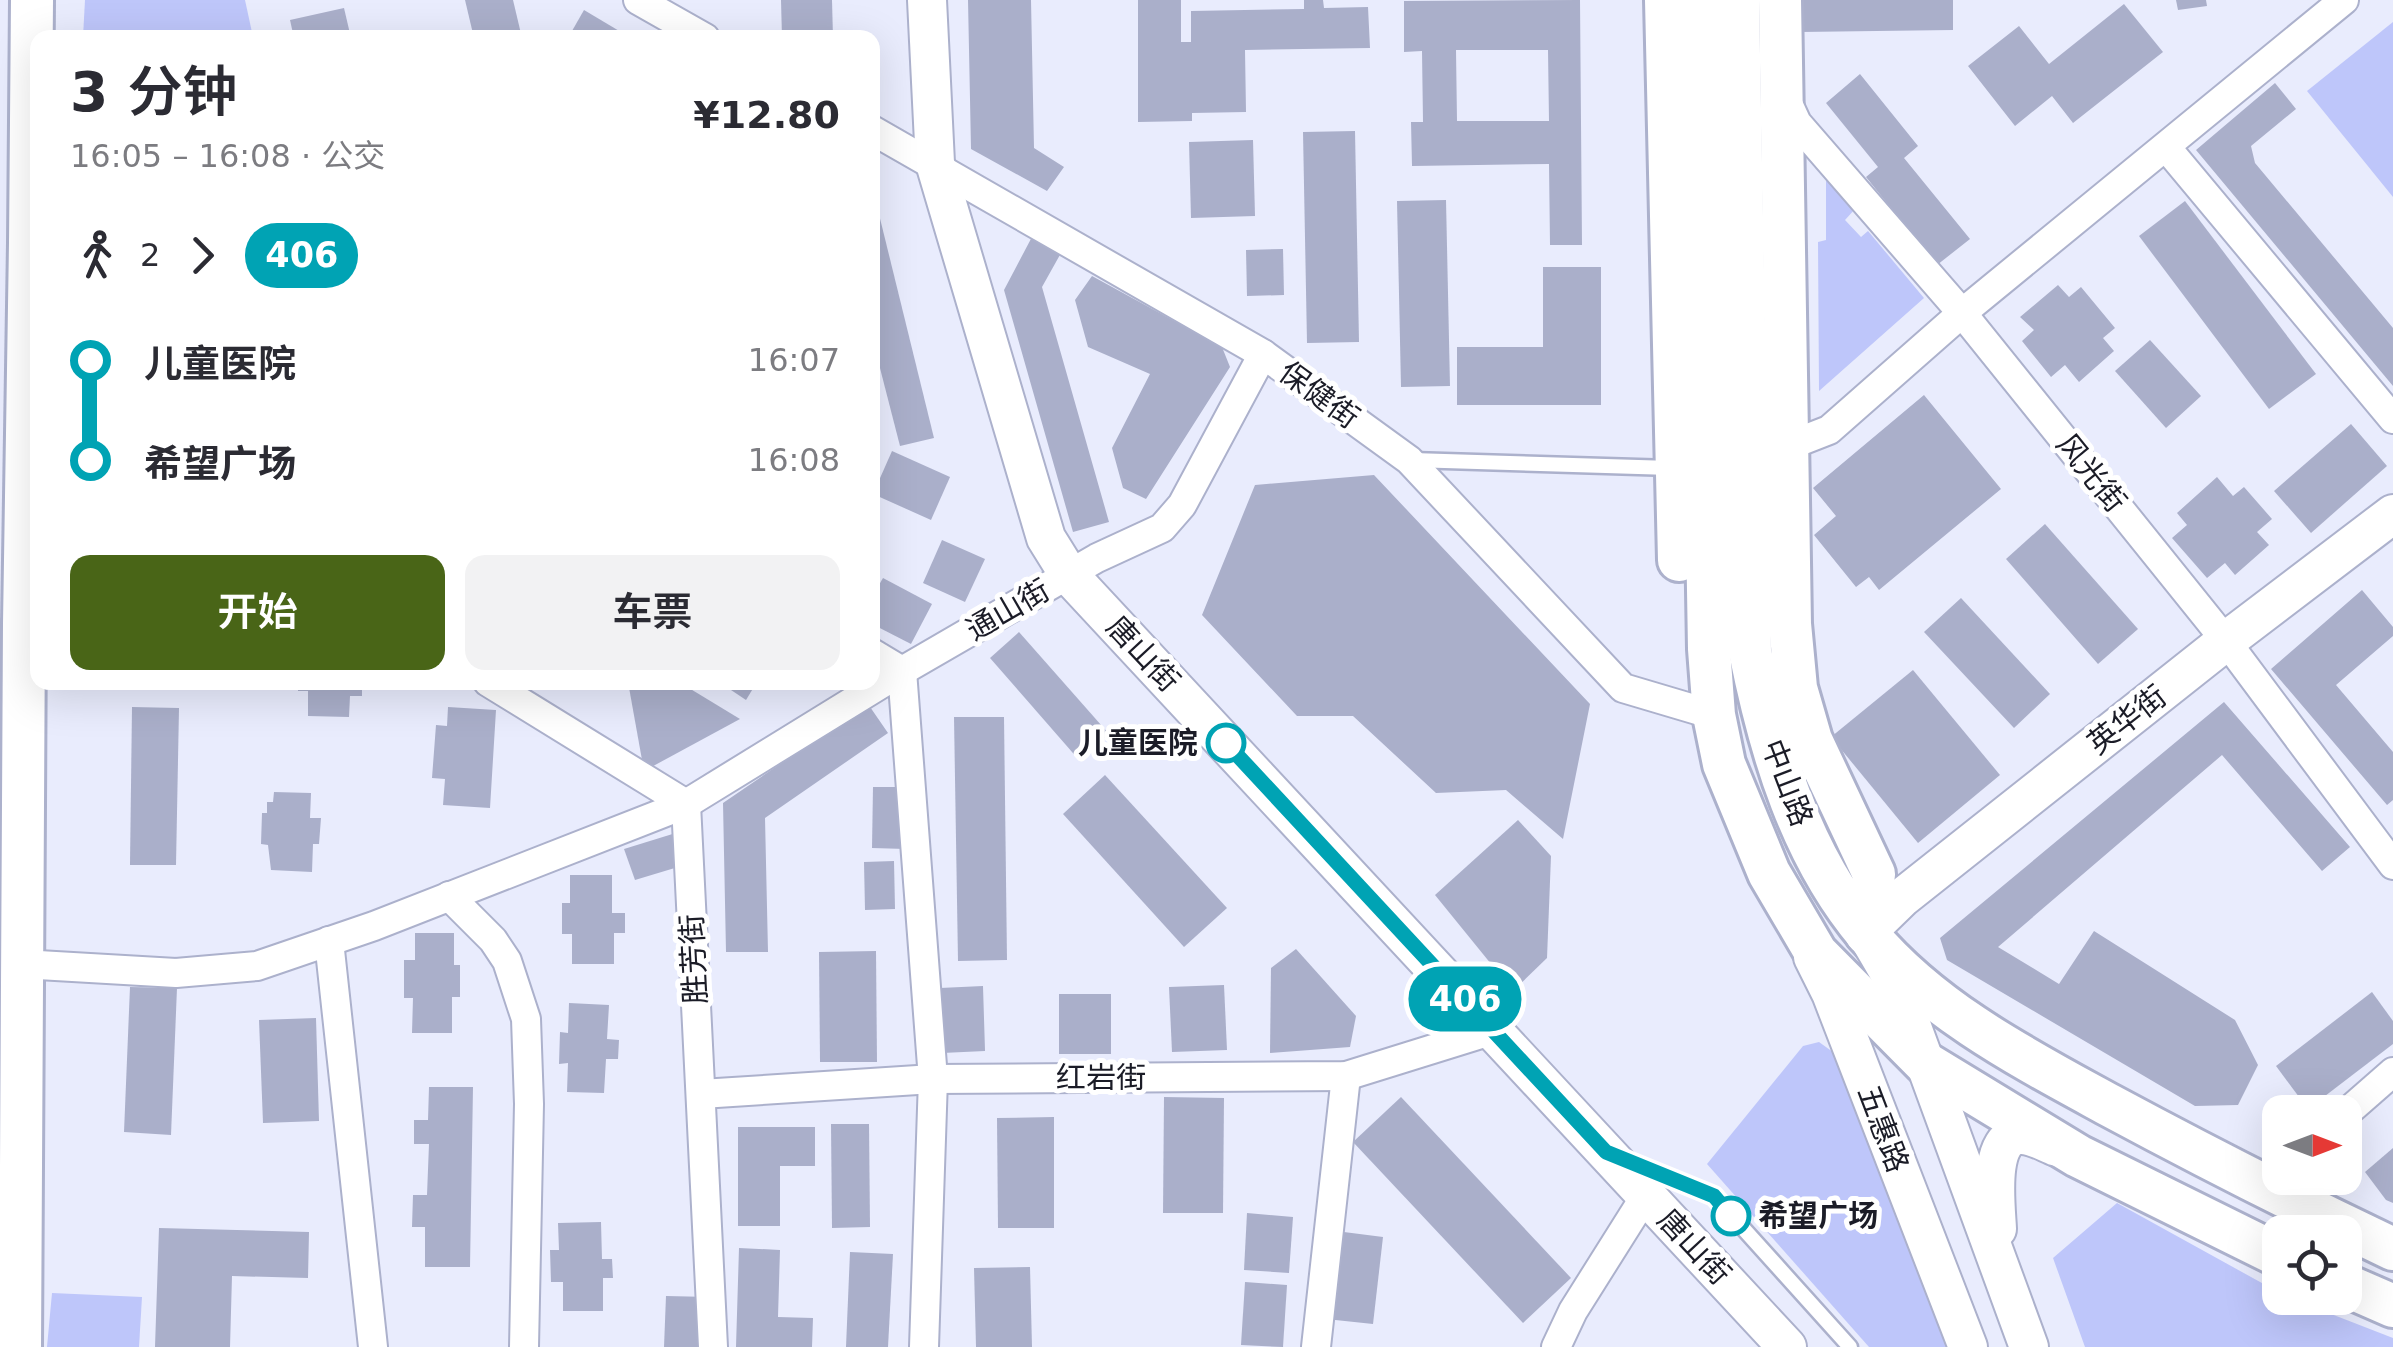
<!DOCTYPE html>
<html lang="zh">
<head>
<meta charset="utf-8">
<style>
	:root { --surface:#fff; --page:#f2f2f3; --text:#2b2b33; --muted:#7c7c81; --accent:#496517 }
	body { margin:0; font-family:"DejaVu Sans","Noto Sans SC",sans-serif; background:var(--page); color:var(--text); height:100vh; display:flex; flex-direction:column; font-size:38px; white-space:nowrap }
	* { box-sizing:border-box; margin:0 }
	p { font-size:32px; color:var(--muted) }
	.icon { flex:none; width:55px; height:55px; fill:none; stroke:currentColor; stroke-width:2; stroke-linecap:round; stroke-linejoin:round }
	.map { position:relative; flex:1; overflow:hidden }
	.details { position:absolute; left:30px; top:30px; width:850px; height:660px; display:flex; flex-direction:column; background:var(--surface); border-radius:20px; box-shadow:0 10px 40px #0002 }
	.details>* { flex:none }
	.badge { padding:0 20px; border-radius:32px; font-size:35px; line-height:65px }
	.needle { width:65px; rotate:90deg }
	.controls { position:absolute; left:2262px; top:1095px; display:grid; gap:20px }
	.controls a { display:grid; place-items:center; width:100px; height:100px; border-radius:20px; background:var(--surface); box-shadow:0 10px 40px #0002; font-size:50px }
	.map>.badge { position:absolute; translate:-50% -50%; box-shadow:0 0 0 5px #fff }
	.legs { display:flex; align-items:center; gap:15px; height:110px; padding:0 40px; font-size:32px }
	.legs p { margin-inline-start:auto }
	.summary { display:flex; align-items:center; justify-content:space-between; height:170px; padding:0 40px }
	h1 { font-size:55px; font-weight:600; line-height:75px }
	.cta { display:flex; gap:20px; margin-top:auto; padding:20px 40px }
	.cta a { flex:1; height:115px; border-radius:20px; background:var(--accent); color:#fff; font-size:40px; font-weight:600; line-height:115px; text-align:center }
	.cta a+a { background:var(--page); color:var(--text) }
	ul { padding:0 40px; list-style:none }
	li { display:flex; align-items:center; gap:35px; height:100px; font-size:38px }
	li i { display:grid; place-items:center; width:15px; height:100%; margin:0 12px; background:currentColor }
	li i::after { content:''; width:25px; height:25px; margin:-12px; border:8px solid; border-radius:50%; background:var(--surface) }
	li p { margin-inline-start:auto }
	li:first-child i { background:linear-gradient(#0000 50%,currentColor 0) }
	li:last-child i { background:linear-gradient(currentColor 50%,#0000 0) }
	.map>svg:first-child { display:block }
	.green { fill:#bec6fa }
	.building { fill:#aaafca; fill-rule:evenodd }
	.lines { fill:none; stroke-linecap:round; stroke-linejoin:round }
	.lane-casing { stroke:#acb1cc; stroke-width:19 }
	.street-casing { stroke:#acb1cc; stroke-width:32 }
	.secondary-casing { stroke:#acb1cc; stroke-width:42 }
	.primary-casing { stroke:#acb1cc; stroke-width:48 }
	.lane { stroke:#fff; stroke-width:14 }
	.street { stroke:#fff; stroke-width:28 }
	.secondary { stroke:#fff; stroke-width:38 }
	.primary { stroke:#fff; stroke-width:42 }
	.primary-bridge-casing { stroke:#acb1cc; stroke-width:48; stroke-linecap:butt }
	.primary-bridge { stroke:#fff; stroke-width:42 }
	.line-1-casing { stroke:#fff; stroke-width:22 }
	.line-1 { stroke:#00a3b4; stroke-width:15 }
	.stop-1-dot { fill:#fff; stroke:#00a3b4; stroke-width:5 }
	.labels { text-anchor:middle; stroke-width:10; stroke-linejoin:round; paint-order:stroke }
	.street-label { font-size:30px; fill:#1b1c27; stroke:#fff }
	.stop-label { font-size:30px; font-weight:bold; fill:#1b1c27; stroke:#fff; text-anchor:end }
</style>
</head>
<body>
<div class="map">
<svg width="2393" height="1347" viewBox="0 0 2393 1347">
	<rect width="100%" height="100%" fill="#e9ecfd"/>
	<g class="green">
		<polygon points="85,0 245,0 253,37 83,37"/>
		<polygon points="2393,22 2393,197 2307,91"/>
		<polygon points="1826,179 1855,209 1845,220 1861,237 1868,231 1924,298 1819,391 1818,242 1826,240"/>
		<polygon points="1819,1042 1844,1060 1956,1347 1869,1347 1707,1164 1803,1046"/>
		<polygon points="2117,1203 2280,1293 2280,1298 2290,1298 2393,1338 2393,1347 2085,1347 2053,1258"/>
		<polygon points="52,1293 142,1297 139,1347 47,1347"/>
	</g>
	<g class="building">
		<polygon points="465,0 513,0 522,38 474,38"/>
		<polygon points="781,0 832,0 833,38 782,38"/>
		<polygon points="968,0 1031,0 1034,148 1064,167 1047,191 971,149"/>
		<polygon points="1138,0 1181,0 1181,42 1191,42 1191,11 1304,9 1304,0 1323,0 1324,8 1368,7 1370,48 1245,50 1246,112 1192,113 1192,121 1138,122"/>
		<path d="M1580,0L1582,245H1550L1549,164L1412,166L1411,122H1423L1422,51L1404,52V1ZM1456,50H1548L1549,121H1457Z"/>
		<polygon points="1799,0 1953,0 1953,30 1800,32"/>
		<polygon points="2176,0 2206,0 2207,6 2178,10"/>
		<polygon points="2124,4 2163,52 2073,123 2052,96 2015,126 1968,66 2019,26 2049,64"/>
		<polygon points="344,8 351,38 294,38 290,20"/>
		<polygon points="584,10 631,38 568,38"/>
		<polygon points="1860,74 1918,146 1904,158 1970,239 1937,265 1866,177 1878,167 1826,103"/>
		<polygon points="2275,83 2296,109 2251,146 2255,163 2393,328 2393,386 2196,150"/>
		<polygon points="1355,131 1359,342 1307,343 1303,132"/>
		<polygon points="1253,140 1255,216 1191,218 1189,142"/>
		<polygon points="874,194 934,438 900,446 872,337"/>
		<polygon points="1446,200 1450,386 1401,387 1397,201"/>
		<polygon points="2185,201 2316,374 2269,409 2139,236"/>
		<polygon points="1033,235 1061,253 1042,287 1109,522 1073,532 1004,290"/>
		<polygon points="1283,249 1284,295 1247,296 1246,250"/>
		<polygon points="1543,267 1601,267 1601,405 1457,405 1457,347 1543,347"/>
		<polygon points="1092,276 1222,347 1230,367 1146,499 1123,488 1112,448 1150,374 1088,347 1075,300"/>
		<polygon points="2058,285 2069,297 2081,287 2115,328 2103,338 2114,351 2079,382 2065,365 2051,377 2022,341 2034,330 2020,317"/>
		<polygon points="2150,340 2201,396 2166,428 2115,371"/>
		<polygon points="1924,395 2001,489 1879,590 1869,577 1856,587 1814,535 1836,516 1813,488"/>
		<polygon points="2351,424 2387,466 2311,533 2274,491"/>
		<polygon points="892,451 950,477 931,520 873,494"/>
		<polygon points="1374,475 1590,704 1563,839 1506,790 1436,793 1353,716 1297,716 1202,615 1255,485"/>
		<polygon points="2217,477 2233,496 2244,487 2272,519 2257,532 2269,545 2235,575 2225,563 2207,578 2172,538 2187,525 2177,513"/>
		<polygon points="2045,524 2138,629 2098,664 2006,559"/>
		<polygon points="942,540 985,559 965,602 923,583"/>
		<polygon points="883,578 932,604 911,644 872,624 872,597"/>
		<polygon points="2362,590 2393,627 2393,636 2336,685 2393,752 2393,800 2387,805 2271,669"/>
		<polygon points="1961,598 2050,694 2014,728 1924,632"/>
		<polygon points="1019,632 1109,734 1079,760 990,658"/>
		<polygon points="1913,670 2000,775 1918,843 1831,737"/>
		<polygon points="298,682 362,682 362,696 350,696 349,717 308,716 308,691 298,691"/>
		<polygon points="628,682 679,682 740,719 644,771"/>
		<polygon points="719,682 757,682 746,700"/>
		<polygon points="2224,702 2350,847 2322,871 2222,755 1998,947 2059,984 2094,931 2235,1020 2258,1065 2238,1105 2195,1106 1947,960 1940,938"/>
		<polygon points="868,704 888,733 765,818 768,952 726,952 723,803"/>
		<polygon points="132,707 179,708 176,865 130,865"/>
		<polygon points="448,707 496,710 490,808 443,805 445,779 432,778 436,725 447,726"/>
		<polygon points="954,717 1004,717 1007,960 958,961"/>
		<polygon points="1105,775 1227,908 1184,947 1063,814"/>
		<polygon points="873,787 907,787 906,849 872,848"/>
		<polygon points="274,792 311,793 310,818 321,818 319,844 313,844 312,872 271,870 268,845 261,844 262,813 267,813 267,802 273,802"/>
		<polygon points="1518,820 1551,856 1547,958 1513,991 1435,895"/>
		<polygon points="679,832 688,864 635,880 624,849"/>
		<polygon points="894,861 895,909 865,910 864,862"/>
		<polygon points="570,875 612,875 612,913 625,913 625,933 614,933 614,964 572,964 572,934 562,934 562,903 570,903"/>
		<polygon points="415,933 454,933 454,965 460,965 460,997 452,997 452,1033 412,1033 413,998 404,998 404,960 415,960"/>
		<polygon points="1296,949 1356,1016 1350,1047 1270,1053 1271,968"/>
		<polygon points="876,951 877,1062 820,1062 819,952"/>
		<polygon points="1224,985 1227,1050 1172,1052 1169,987"/>
		<polygon points="983,986 985,1051 942,1053 940,988"/>
		<polygon points="130,987 177,988 171,1135 124,1132"/>
		<polygon points="2372,992 2393,1021 2393,1044 2308,1109 2276,1066"/>
		<rect x="1059" y="994" width="52" height="60"/>
		<polygon points="569,1003 609,1005 607,1039 619,1040 618,1059 606,1059 604,1093 567,1092 568,1063 559,1064 560,1032 568,1033"/>
		<polygon points="316,1018 319,1121 263,1123 259,1020"/>
		<polygon points="429,1087 473,1087 470,1267 425,1267 425,1227 412,1227 413,1195 427,1195 429,1144 414,1144 414,1120 428,1120"/>
		<polygon points="1164,1097 1224,1098 1223,1213 1163,1213"/>
		<polygon points="1401,1097 1571,1278 1523,1323 1353,1142"/>
		<polygon points="1054,1117 1054,1228 998,1228 997,1118"/>
		<polygon points="831,1124 869,1124 870,1227 832,1228"/>
		<polygon points="738,1127 815,1127 815,1166 780,1166 780,1226 738,1226"/>
		<polygon points="2393,1148 2393,1203 2386,1200 2365,1172"/>
		<polygon points="1247,1213 1293,1217 1289,1273 1244,1270"/>
		<polygon points="601,1222 602,1259 612,1259 613,1278 603,1278 603,1311 563,1311 563,1282 551,1282 550,1250 559,1250 558,1223"/>
		<polygon points="159,1228 309,1232 308,1278 232,1276 230,1347 155,1347"/>
		<polygon points="1336,1231 1383,1237 1373,1324 1326,1319"/>
		<polygon points="739,1248 780,1250 778,1317 813,1318 812,1347 736,1347"/>
		<polygon points="850,1252 893,1254 888,1347 846,1347"/>
		<polygon points="1030,1267 1032,1347 976,1347 974,1268"/>
		<polygon points="1245,1282 1287,1285 1283,1347 1241,1345"/>
		<polygon points="666,1296 710,1297 709,1347 664,1347"/>
	</g>
	<g class="lines">
		<g class="lane-casing">
			<g id="lane">
				<polyline points="1412,460 1671,468"/>
				<polyline points="1630,1162 1714,1196 1850,1347"/>
			</g>
		</g>
		<g class="street-casing">
			<g id="street">
				<polyline points="638,0 705,38"/>
				<polyline points="1786,99 1797,123 1962,313 2226,641 2393,865"/>
				<polyline points="872,130 1263,354 1409,460 1623,688 1714,715"/>
				<polyline points="2166,147 2393,419"/>
				<polyline points="1788,446 1829,430 1962,313 2344,0"/>
				<polyline points="872,653 902,671 933,1079 924,1347"/>
				<polyline points="488,682 686,804 713,1347"/>
				<polyline points="449,896 493,940 507,961 526,1019 529,1104 524,1347"/>
				<polyline points="329,941 373,1347"/>
				<polyline points="21,964 176,973 257,966 374,926 686,804 902,671 1097,558 1162,528 1182,505 1263,354"/>
				<polyline points="701,1094 933,1079 1346,1076 1494,1030"/>
				<polyline points="2345,1114 2393,1072"/>
				<polyline points="1316,1347 1346,1076"/>
				<polyline points="1556,1347 1573,1311 1646,1195"/>
			</g>
		</g>
		<g class="secondary-casing">
			<g id="secondary">
				<polyline points="927,0 935,163 1046,538 1069,575 1787,1347"/>
				<polyline points="1813,957 1831,993 1968,1347"/>
				<path d="M1997,1229C1996,1206 1987,1138 2019,1135C2032,1134 2046,1143 2057,1147"/>
				<polyline points="2029,1347 1897,986 1866,933 1903,897 2226,641 2393,514"/>
			</g>
		</g>
		<g class="primary-casing">
			<g id="primary">
				<polyline points="1666,0 1679,560"/>
				<polyline points="1698,0 1709,649 1714,715 1724,764 1769,873 1816,953 1925,1063 2078,1156 2280,1256"/>
				<path d="M1738,0L1750,651C1770,752 1801,856 1868,935C1932,1011 2023,1058 2109,1105C2202,1155 2296,1203 2393,1249"/>
				<polyline points="1780,0 1790,624 1796,688 1811,740 1874,874 1866,933"/>
				<polyline points="30,243 32,0"/>
				<polyline points="2345,1285 2393,1306"/>
				<polyline points="20,1347 24,624"/>
			</g>
		</g>
		<use href="#lane" class="lane"/>
		<use href="#street" class="street"/>
		<use href="#secondary" class="secondary"/>
		<use href="#primary" class="primary"/>
		<g class="primary-bridge-casing">
			<polyline id="primary-bridge" points="24,624 30,243"/>
		</g>
		<use href="#primary-bridge" class="primary-bridge"/>
	</g>
	<g class="lines">
		<g class="line-1-casing">
			<polyline id="line-1" points="1226,743 1606,1152 1714,1196 1731,1216"/>
		</g>
		<use href="#line-1" class="line-1"/>
	</g>
	<g class="stop-1-dot">
		<circle cx="1226" cy="743" r="18"/>
		<circle cx="1731" cy="1216" r="18"/>
	</g>
	<g class="labels">
		<g class="street-label">
			<text transform="translate(1319 395) rotate(36)" y="10">保健街</text>
			<text transform="translate(2091 473) rotate(51)" y="10">风光街</text>
			<text transform="translate(1008 610) rotate(-30)" y="10">通山街</text>
			<text transform="translate(1143 654) rotate(47)" y="10">唐山街</text>
			<text transform="translate(2127 720) rotate(-38)" y="10">英华街</text>
			<text transform="translate(1787 783) rotate(69)" y="10">中山路</text>
			<text transform="translate(694 959) rotate(-93)" y="10">胜芳街</text>
			<text x="1101" y="1088">红岩街</text>
			<text transform="translate(1883 1129) rotate(69)" y="10">五惠路</text>
			<text transform="translate(1694 1247) rotate(47)" y="10">唐山街</text>
		</g>
		<g class="stop-label">
			<text x="1198" y="753">儿童医院</text>
			<text x="1758" y="1226" text-anchor="start">希望广场</text>
		</g>
	</g>
</svg>
<div class="controls">
<a><svg class="needle" viewBox="-14 -14 28 28"><path d="M0-13l5 13h-10z" fill="#e53935"/><path d="M0 13l5-13h-10z" fill="#7c7c81"/></svg></a>
<a><svg class="icon" aria-label="locate" viewBox="0 0 24 24"><circle cx="12" cy="12" r="6"/><path d="M12 2v4M12 18v4M2 12h4M18 12h4"/></svg></a>
</div>
<b class="badge" style="left:1465px;top:999px;background:#00a3b4;color:#fff">406</b>
<section class="details">
<div class="summary"><div><h1>3 分钟</h1><p>16:05 – 16:08 · 公交</p></div><b>¥12.80</b></div>
<div class="legs"><svg class="icon" aria-label="walk" viewBox="0 0 24 24"><circle cx="13" cy="4" r="2"/><path d="M13 8l-2 6 4 7M11 14l-3 7M7 12l3-4h3l4 4"/></svg>2<svg class="icon" aria-label="forward" viewBox="0 0 24 24"><path d="M9 5l7 7-7 7"/></svg><b class="badge" style="background:#00a3b4;color:#fff">406</b></div>
<ul>
<li><i style="color:#00a3b4"></i><b>儿童医院</b><p>16:07</p></li>
<li><i style="color:#00a3b4"></i><b>希望广场</b><p>16:08</p></li>
</ul>
<div class="cta"><a>开始</a><a>车票</a></div>
</section>
</div>
</body>
</html>
